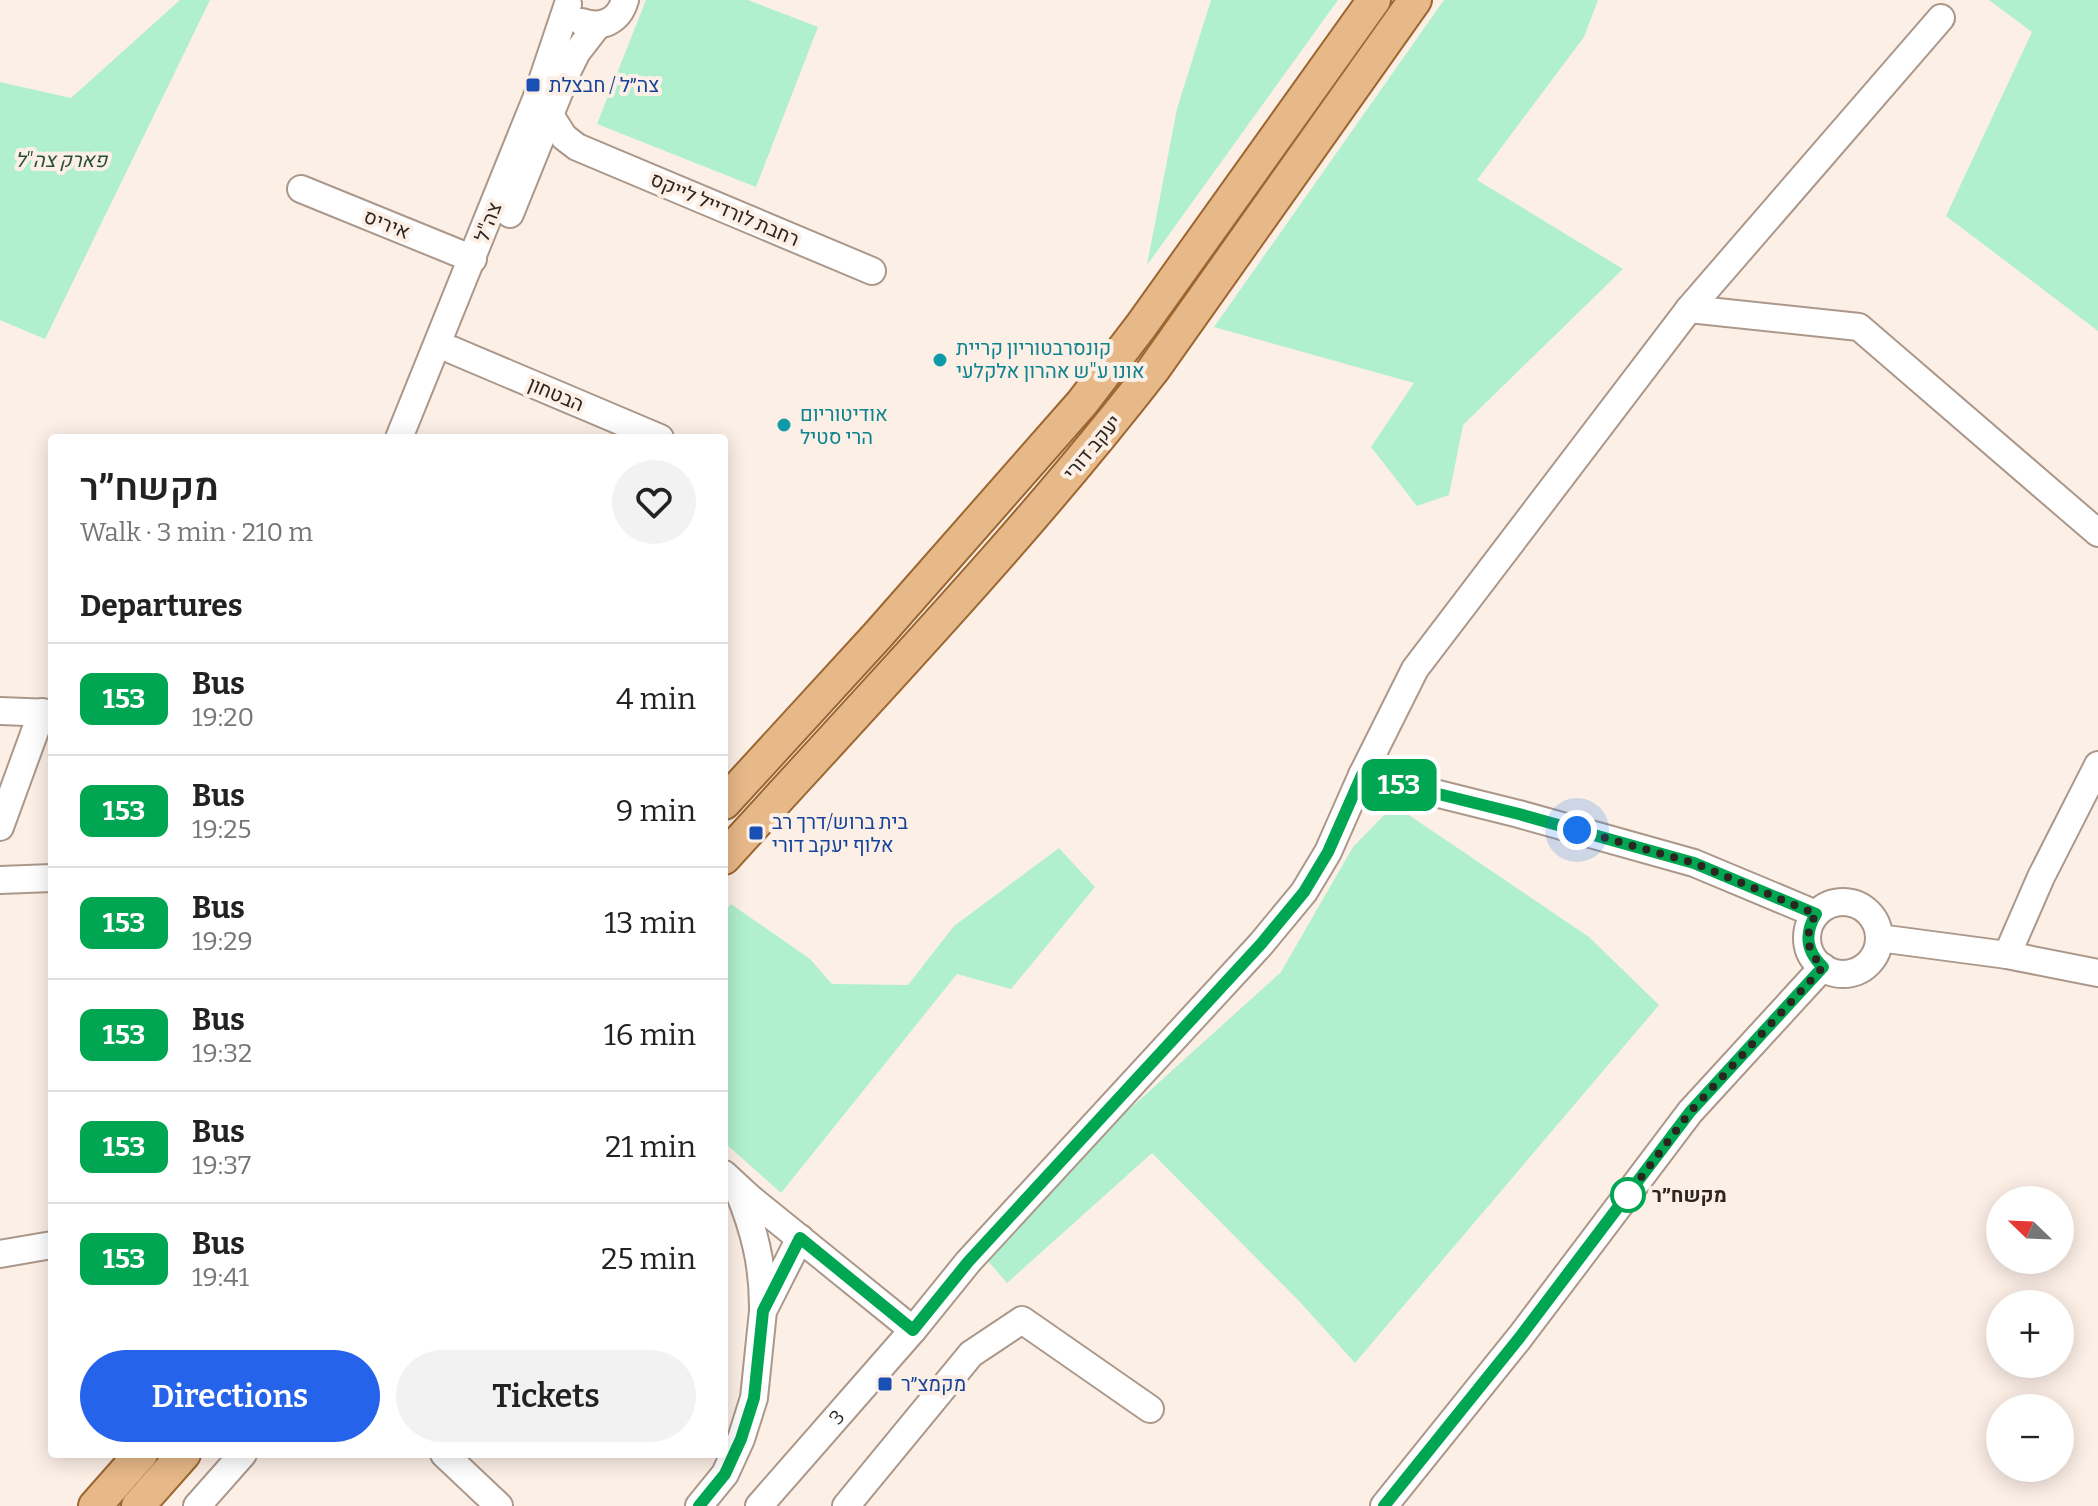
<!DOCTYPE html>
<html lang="en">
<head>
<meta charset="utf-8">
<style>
	:root { --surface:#fff; --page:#f2f2f2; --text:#222; --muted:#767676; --line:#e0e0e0; --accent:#2563eb }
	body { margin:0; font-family:Bitter,Heebo,serif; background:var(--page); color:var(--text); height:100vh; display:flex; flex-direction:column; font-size:30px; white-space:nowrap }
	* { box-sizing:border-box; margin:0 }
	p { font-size:26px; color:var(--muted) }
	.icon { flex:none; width:44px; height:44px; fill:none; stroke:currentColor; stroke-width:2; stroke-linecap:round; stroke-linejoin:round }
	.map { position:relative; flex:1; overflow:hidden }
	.side { position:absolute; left:48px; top:434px; width:680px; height:1024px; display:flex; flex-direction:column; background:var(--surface); border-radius:8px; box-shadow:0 4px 20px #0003 }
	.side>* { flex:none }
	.badge { padding:0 16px; border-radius:12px; font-size:28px; line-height:52px }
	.needle { width:52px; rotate:293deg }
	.controls { position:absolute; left:1986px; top:1186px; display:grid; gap:16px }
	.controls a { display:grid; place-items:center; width:88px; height:88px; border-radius:50%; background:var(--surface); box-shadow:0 4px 20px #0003; font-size:40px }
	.you { position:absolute; width:40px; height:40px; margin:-20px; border:6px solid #fff; border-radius:50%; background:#1a73e8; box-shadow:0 0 0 12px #1a73e833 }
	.map>.badge { position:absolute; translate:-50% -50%; box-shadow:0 0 0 4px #fff }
	h2 { padding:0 32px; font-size:30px; line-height:72px }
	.round { display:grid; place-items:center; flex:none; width:84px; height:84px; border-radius:42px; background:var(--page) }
	.overview { display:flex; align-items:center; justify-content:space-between; height:136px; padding:0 32px }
	h1 { font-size:38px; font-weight:600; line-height:60px }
	.cta { display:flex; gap:16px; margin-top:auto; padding:16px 32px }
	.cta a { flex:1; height:92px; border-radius:48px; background:var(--accent); color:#fff; font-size:32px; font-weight:600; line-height:92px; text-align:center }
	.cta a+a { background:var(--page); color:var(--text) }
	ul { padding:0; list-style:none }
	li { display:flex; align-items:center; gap:24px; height:112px; padding:0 32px; border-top:2px solid var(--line) }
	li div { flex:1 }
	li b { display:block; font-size:30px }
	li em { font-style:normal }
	li .badge { min-width:88px; font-weight:700; text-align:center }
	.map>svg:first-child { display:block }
	.green { fill:#b0f0ce }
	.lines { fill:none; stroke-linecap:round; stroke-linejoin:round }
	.minor-casing { stroke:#ab988a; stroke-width:30 }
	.major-casing { stroke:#9c6630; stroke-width:36 }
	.minor { stroke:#fff; stroke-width:26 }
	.major { stroke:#e7b888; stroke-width:32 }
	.line-casing { stroke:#fff; stroke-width:18 }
	.line { stroke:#00a651; stroke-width:12 }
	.walk { stroke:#2d2520; stroke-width:8; stroke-dasharray:0 14.4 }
	.transit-dot { fill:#1a4fb4; stroke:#fcefe6; stroke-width:3 }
	.culture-dot { fill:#0f9aa8; stroke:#fcefe6; stroke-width:3 }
	.stop-dot { fill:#fff; stroke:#00a651; stroke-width:4 }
	.labels { text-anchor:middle; stroke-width:8; stroke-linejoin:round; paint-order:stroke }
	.transit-label { font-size:20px; fill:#164399; stroke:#fcefe6; text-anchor:start }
	.park-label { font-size:20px; font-style:italic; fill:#26513d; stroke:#fcefe6 }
	.street-label { font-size:20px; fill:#2d2520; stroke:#fcefe6 }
	.culture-label { font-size:20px; fill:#0d838f; stroke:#fcefe6; text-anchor:start }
	.stop-label { font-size:20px; font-weight:bold; fill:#2d2520; stroke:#fcefe6; text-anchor:start }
</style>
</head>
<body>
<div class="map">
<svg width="2098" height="1506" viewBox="0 0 2098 1506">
	<rect width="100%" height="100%" fill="#fcefe6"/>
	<g class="green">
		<polygon points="180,0 210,0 45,339 0,320 0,82 71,98"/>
		<polygon points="646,0 748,0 818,27 756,187 597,124"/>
		<polygon points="1211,0 1338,0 1147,265 1177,109"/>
		<polygon points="1444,0 1598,0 1584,37 1477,180 1623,269 1463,425 1449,495 1417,506 1371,447 1414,383 1214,327"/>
		<polygon points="1989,0 2098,0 2098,331 1946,216 2032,32"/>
		<polygon points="1394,805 1589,937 1659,1005 1355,1363 1300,1302 1152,1153 1007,1283 982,1254 1113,1124 1281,972 1353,847"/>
		<polygon points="1059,848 1095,887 1011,989 957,974 781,1193 724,1142 724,912 731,904 810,959 832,984 908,985 954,926"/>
	</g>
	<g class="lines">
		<g class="minor-casing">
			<g id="minor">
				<path d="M582,22C602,29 619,21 625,0"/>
				<polyline points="550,115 564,137 577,147 872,271"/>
				<polyline points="301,189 473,259"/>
				<polyline points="510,214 569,68 577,52 598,25"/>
				<polyline points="1689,309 1859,327 2098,533"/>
				<polyline points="452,350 660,438"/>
				<polyline points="399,438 536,99 568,4"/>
				<polyline points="0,711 52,713"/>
				<polyline points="1362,775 1519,814 1694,863 1816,914"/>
				<polyline points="0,827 42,712"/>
				<polyline points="0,880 52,878"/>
				<circle cx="1843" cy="938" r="36"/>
				<polyline points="1879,938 2007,955 2041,877 2098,765"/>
				<polyline points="2007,955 2098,973"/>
				<polyline points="724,1174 750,1198 913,1330"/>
				<path d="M738,1190C754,1229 763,1264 763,1307"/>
				<polyline points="0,1254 52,1245"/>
				<polyline points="444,1454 499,1506"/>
				<polyline points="197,1506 243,1454"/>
				<polyline points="699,1506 725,1474 741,1439 754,1398 763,1311 800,1238"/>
				<path id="s1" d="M759,1506L913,1330L968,1262L1261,944L1304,892L1328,852L1362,775L1415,669L1689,309L1941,18"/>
				<polyline points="846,1506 971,1354 1022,1320 1150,1409"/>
				<polyline points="1384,1506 1520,1337 1690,1112 1823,967"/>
			</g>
		</g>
		<g class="major-casing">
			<g id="major">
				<polyline points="724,803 878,635 1082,403 1141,326 1374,0"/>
				<path d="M724,858C869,698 1020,541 1153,370L1415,0"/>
				<polyline points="95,1506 141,1454"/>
				<polyline points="138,1506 184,1454"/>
			</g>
		</g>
		<use href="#minor" class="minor"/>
		<use href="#major" class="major"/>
	</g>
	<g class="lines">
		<g class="line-casing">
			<path id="line" d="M699,1506L725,1474L741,1439L754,1398L763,1311L800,1238L913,1330L968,1262L1261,944L1304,892L1328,852L1362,775L1519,814L1694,863L1816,914C1804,934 1806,951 1823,967L1690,1112L1520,1337L1384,1506"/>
		</g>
		<use href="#line" class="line"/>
		<path class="walk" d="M1577,830L1694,863L1816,914C1804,934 1806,951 1823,967L1690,1112L1628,1195"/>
	</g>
	<g class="transit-dot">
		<rect x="525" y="77" width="16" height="16" rx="4"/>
		<rect x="748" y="825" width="16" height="16" rx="4"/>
		<rect x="877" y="1376" width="16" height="16" rx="4"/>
	</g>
	<g class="culture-dot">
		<circle cx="940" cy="360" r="8"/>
		<circle cx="784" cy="425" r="8"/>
	</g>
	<circle class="stop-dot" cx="1628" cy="1195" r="16"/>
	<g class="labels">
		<g class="transit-label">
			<text x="549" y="92">צה״ל / חבצלת</text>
			<text x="772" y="829">בית ברוש/דרך רב<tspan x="772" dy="23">אלוף יעקב דורי</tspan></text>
			<text x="901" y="1391">מקמצ״ר</text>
		</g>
		<g class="park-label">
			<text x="61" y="167">פארק צה"ל</text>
		</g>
		<g class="street-label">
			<text transform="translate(725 209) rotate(23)" y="7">רחבת לורדייל לייקס</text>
			<text transform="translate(488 222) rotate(-69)" y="7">צה"ל</text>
			<text transform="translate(387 224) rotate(22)" y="7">איריס</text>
			<text transform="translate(556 394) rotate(23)" y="7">הבטחון</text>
			<text transform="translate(1092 447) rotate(-50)" y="7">יעקב דורי</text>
			<text dy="7" stroke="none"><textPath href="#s1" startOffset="118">3</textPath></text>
		</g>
		<g class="culture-label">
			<text x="956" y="355">קונסרבטוריון קריית<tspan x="956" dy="23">אונו ע"ש אהרון אלקלעי</tspan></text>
			<text x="800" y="421">אודיטוריום<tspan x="800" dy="23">הרי סטיל</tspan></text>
		</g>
		<g class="stop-label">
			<text x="1652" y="1202">מקשח״ר</text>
		</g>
	</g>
</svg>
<div class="controls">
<a><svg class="needle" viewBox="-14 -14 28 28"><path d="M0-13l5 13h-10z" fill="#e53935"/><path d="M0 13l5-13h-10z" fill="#767676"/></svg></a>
<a>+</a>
<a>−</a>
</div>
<div class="you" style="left:1577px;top:830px"></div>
<b class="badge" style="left:1399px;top:785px;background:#00a651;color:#fff">153</b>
<section class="side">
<div class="overview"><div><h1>מקשח״ר</h1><p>Walk · 3 min · 210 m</p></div><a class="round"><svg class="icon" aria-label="heart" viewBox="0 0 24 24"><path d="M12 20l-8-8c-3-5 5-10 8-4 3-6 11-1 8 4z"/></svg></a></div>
<h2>Departures</h2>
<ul>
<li><span class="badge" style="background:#00a651;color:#fff">153</span><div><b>Bus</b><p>19:20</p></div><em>4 min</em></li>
<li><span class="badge" style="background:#00a651;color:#fff">153</span><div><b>Bus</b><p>19:25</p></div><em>9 min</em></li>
<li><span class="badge" style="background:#00a651;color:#fff">153</span><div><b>Bus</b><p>19:29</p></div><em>13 min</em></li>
<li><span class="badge" style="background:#00a651;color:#fff">153</span><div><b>Bus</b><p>19:32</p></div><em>16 min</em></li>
<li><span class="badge" style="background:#00a651;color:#fff">153</span><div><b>Bus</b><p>19:37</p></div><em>21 min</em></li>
<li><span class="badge" style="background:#00a651;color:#fff">153</span><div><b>Bus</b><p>19:41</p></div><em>25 min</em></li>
</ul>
<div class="cta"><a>Directions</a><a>Tickets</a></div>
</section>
</div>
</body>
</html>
